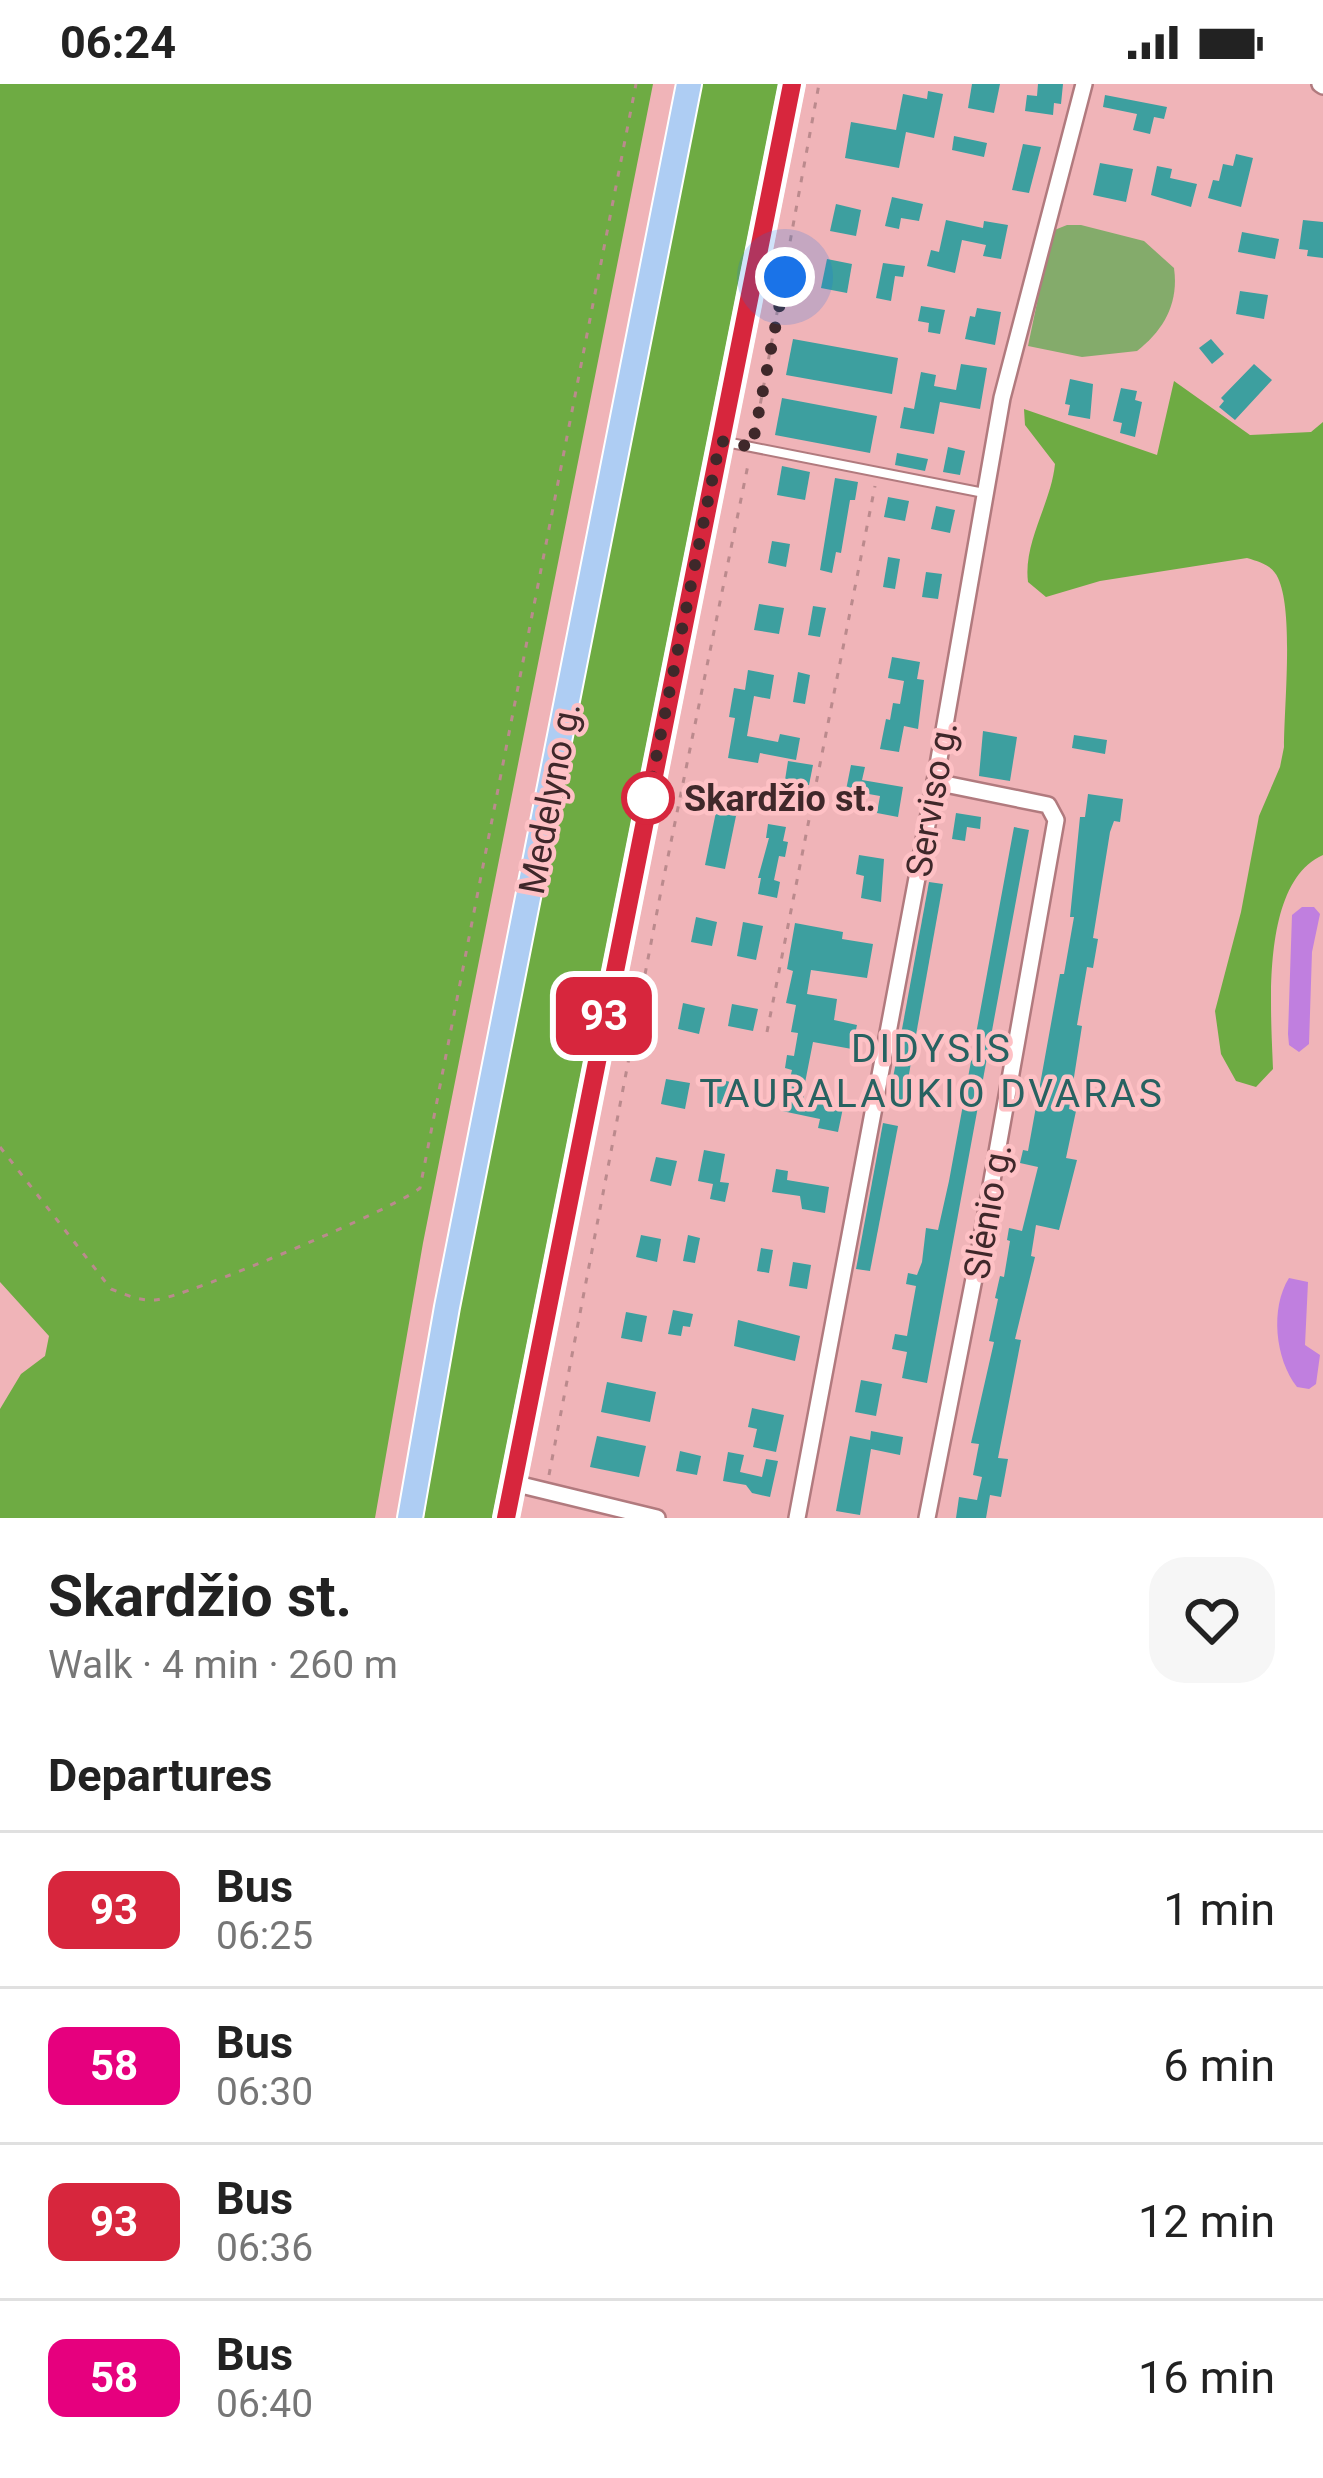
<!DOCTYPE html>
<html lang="en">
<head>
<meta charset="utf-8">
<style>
	:root { --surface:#fff; --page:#f6f6f6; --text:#222; --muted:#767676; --line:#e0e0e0 }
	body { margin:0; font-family:Roboto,sans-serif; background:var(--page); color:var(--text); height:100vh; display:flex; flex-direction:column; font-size:45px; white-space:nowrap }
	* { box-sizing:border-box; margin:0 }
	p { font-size:39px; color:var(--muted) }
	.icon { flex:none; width:66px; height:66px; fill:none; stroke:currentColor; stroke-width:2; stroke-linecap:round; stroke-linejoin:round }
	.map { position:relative; height:1434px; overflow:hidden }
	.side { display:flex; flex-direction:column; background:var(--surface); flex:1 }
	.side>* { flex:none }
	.badge { padding:0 24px; border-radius:18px; font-size:42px; line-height:78px }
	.you { position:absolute; width:60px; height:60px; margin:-30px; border:9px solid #fff; border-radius:50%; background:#1a73e8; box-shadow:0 0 0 18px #1a73e833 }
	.map>.badge { position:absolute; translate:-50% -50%; box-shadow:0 0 0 6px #fff }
	h2 { padding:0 48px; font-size:45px; line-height:108px }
	.round { display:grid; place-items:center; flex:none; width:126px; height:126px; border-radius:36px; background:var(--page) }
	.summary { display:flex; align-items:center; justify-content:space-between; height:204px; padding:0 48px }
	h1 { font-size:57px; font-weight:700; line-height:90px }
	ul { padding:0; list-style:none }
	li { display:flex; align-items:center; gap:36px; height:156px; padding:0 48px; border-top:3px solid var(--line) }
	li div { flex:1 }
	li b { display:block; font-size:45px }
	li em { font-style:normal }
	li .badge { min-width:132px; font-weight:700; text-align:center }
	.status { display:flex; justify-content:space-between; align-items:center; height:84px; padding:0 60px; background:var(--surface); direction:ltr }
	.status svg { height:33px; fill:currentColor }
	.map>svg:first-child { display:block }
	.green { fill:#84ab6b }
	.forest { fill:#6eab43 }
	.water { fill:#c07fdf }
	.building { fill:#3d9f9f }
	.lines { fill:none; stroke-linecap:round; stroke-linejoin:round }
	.lane-casing { stroke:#b17a7e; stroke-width:12 }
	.street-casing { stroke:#b17a7e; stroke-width:20 }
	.primary-casing { stroke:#fff; stroke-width:28 }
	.path { stroke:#bb8a8d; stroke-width:3; stroke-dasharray:6 9; stroke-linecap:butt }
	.lane { stroke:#fff; stroke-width:8 }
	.street { stroke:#fff; stroke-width:15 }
	.primary { stroke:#aecdf3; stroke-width:24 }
	.line-casing { stroke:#fff; stroke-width:27 }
	.line { stroke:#d7263d; stroke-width:18 }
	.walk { stroke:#3f282a; stroke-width:12; stroke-dasharray:0 21.6 }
	.stop-dot { fill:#fff; stroke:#d7263d; stroke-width:6 }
	.labels { text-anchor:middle; stroke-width:9; stroke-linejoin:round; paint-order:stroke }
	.street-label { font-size:36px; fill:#3f282a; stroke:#fec1c5 }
	.stop-label { font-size:36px; font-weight:bold; fill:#3f282a; stroke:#fec1c5; text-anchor:start }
	.neighbourhood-label { font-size:39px; letter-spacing:3px; fill:#286261; stroke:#fec1c5 }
</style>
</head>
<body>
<div class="status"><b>06:24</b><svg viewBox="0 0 49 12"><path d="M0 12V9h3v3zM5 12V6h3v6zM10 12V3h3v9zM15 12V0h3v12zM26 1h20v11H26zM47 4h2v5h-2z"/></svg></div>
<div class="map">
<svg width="1323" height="1434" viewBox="0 0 1323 1434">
	<rect width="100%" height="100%" fill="#f0b4b8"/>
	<path class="green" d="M1081,141L1144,157L1174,184C1179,219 1164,246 1137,267L1082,273L1028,262L1052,147L1067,141Z"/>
	<g class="forest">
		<polygon points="0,0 653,0 423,1159 375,1434 0,1434 0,1325 21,1290 45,1272 49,1252 0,1198"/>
		<polygon points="702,0 781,0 496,1434 424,1434 455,1234"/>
		<path d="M1174,297L1250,351L1311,348L1323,338V771C1260,799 1271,927 1273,985L1256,1003L1236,997L1221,970L1215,927L1241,828L1259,732L1280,683L1284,663C1284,622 1294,528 1278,494C1272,481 1260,478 1247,474L1100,497L1046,513L1028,498C1023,458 1051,420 1055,380L1025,341L1024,325L1157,371Z"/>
	</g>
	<g class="water">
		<polygon points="1302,823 1314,823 1320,830 1312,868 1309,960 1299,968 1289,961 1288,950 1292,831"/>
		<path d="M1289,1194L1308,1198L1305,1261L1320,1271L1316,1300L1309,1305L1297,1303C1275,1275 1270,1224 1289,1194Z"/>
	</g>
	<g class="building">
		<polygon points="972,0 1000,0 994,29 968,24"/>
		<polygon points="1038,0 1063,0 1061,20 1054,19 1053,31 1025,27 1027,11 1037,12"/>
		<polygon points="928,7 943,10 934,54 906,48 899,84 845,74 851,38 896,46 903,10 927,15"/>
		<polygon points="1105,11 1167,23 1164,35 1154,33 1150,50 1133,46 1137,30 1103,23"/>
		<polygon points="954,52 987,59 984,73 952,66"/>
		<polygon points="1023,60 1041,63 1029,109 1012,106"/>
		<polygon points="1236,70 1253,74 1241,123 1208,114 1213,96 1219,97 1223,80 1233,82"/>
		<polygon points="1100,79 1133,85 1126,118 1093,111"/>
		<polygon points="1157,82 1172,85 1170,94 1197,100 1191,123 1151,111"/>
		<polygon points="892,113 923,120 919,137 901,134 899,145 885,142"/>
		<polygon points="836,120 861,126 856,152 830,147"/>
		<polygon points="946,136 983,144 984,137 1008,141 1001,175 983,172 986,161 962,156 955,189 927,182 931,166 939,168"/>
		<polygon points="1303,136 1323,138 1323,174 1307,172 1308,166 1299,165"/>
		<polygon points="1242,148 1279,155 1275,175 1238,168"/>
		<polygon points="827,175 852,180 847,209 821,204"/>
		<polygon points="883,179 905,182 903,193 895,192 891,217 876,214"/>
		<polygon points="1240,207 1268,211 1264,235 1236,230"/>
		<polygon points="921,222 945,226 940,250 928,248 929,239 918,237"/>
		<polygon points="977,224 1001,228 995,261 965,255 970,232 975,233"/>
		<polygon points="793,255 898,274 892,310 786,291"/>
		<polygon points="1211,255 1224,270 1212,280 1199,264"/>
		<polygon points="961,280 987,284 980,325 940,318 934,350 900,344 904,323 914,325 921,288 936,291 934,302 956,306"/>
		<polygon points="1254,280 1272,296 1235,336 1219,323 1224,317 1221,314"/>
		<polygon points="1070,295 1093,300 1090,335 1068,331 1070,321 1065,320"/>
		<polygon points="1121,304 1137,307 1135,316 1142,318 1135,353 1120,349 1122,339 1113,337"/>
		<polygon points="782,314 877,332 870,369 775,351"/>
		<polygon points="948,363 965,367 960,391 943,388"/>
		<polygon points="897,369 928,375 925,387 895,381"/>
		<polygon points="782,382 810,388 805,416 777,411"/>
		<polygon points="835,394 858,398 855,416 850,416 841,469 836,468 832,489 820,486"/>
		<polygon points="888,413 909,417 905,437 884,433"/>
		<polygon points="936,422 955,426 950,449 931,445"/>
		<polygon points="772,457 790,460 786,483 768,479"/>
		<polygon points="888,473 900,475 895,505 883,503"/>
		<polygon points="926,488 942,490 938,515 922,513"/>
		<polygon points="759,520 784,524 779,550 754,546"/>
		<polygon points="813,522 826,524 820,553 808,551"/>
		<polygon points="892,573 920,578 917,595 924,596 918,645 904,642 899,668 880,665 886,635 890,636 893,619 900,620 904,597 888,594"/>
		<polygon points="748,586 774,591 770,615 754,612 747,652 778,658 780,650 800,654 796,676 760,669 758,679 728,674 735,634 729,633 734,604 745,606"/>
		<polygon points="798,588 810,591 805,620 793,618"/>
		<polygon points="983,647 1017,653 1010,697 979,692"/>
		<polygon points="1074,651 1107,656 1105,670 1072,664"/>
		<polygon points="788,677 813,681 809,701 785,696"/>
		<polygon points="851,681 865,683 862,696 903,703 898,733 877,729 880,712 846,706"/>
		<polygon points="1088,710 1123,715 1120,738 1114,737 1110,748 1093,854 1098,855 1093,884 1087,883 1077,941 1082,942 1069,1025 1076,1027 1066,1074 1077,1076 1059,1146 1036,1141 1031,1172 1035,1173 1015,1255 1021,1256 998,1374 1008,1375 1001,1413 990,1411 986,1434 956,1434 959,1413 977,1416 982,1393 973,1391 979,1360 971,1359 994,1258 989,1257 998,1215 995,1214 1000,1192 1004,1193 1010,1157 1007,1156 1009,1144 1022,1147 1038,1083 1020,1079 1023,1066 1028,1067 1060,890 1064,890 1074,833 1070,833 1080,733 1085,733"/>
		<polygon points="716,728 736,732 725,785 705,781"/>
		<polygon points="956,729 981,733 980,745 967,743 965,757 952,755"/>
		<polygon points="768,740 786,743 783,757 788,758 785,773 779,772 774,796 780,798 777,814 758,810 761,794 758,794 769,754 766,754"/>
		<polygon points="1014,743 1029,746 927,1299 902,1294 907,1268 892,1265 895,1250 907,1252 916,1202 906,1200 908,1189 917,1191 922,1178 926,1144 938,1146 949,1097"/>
		<polygon points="859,771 884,775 881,818 861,814 864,792 856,790"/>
		<polygon points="929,798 943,800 904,1018 889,1016"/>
		<polygon points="696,833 717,838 712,862 691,858"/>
		<polygon points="743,838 763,842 756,876 737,872"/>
		<polygon points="795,839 843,848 842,855 873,860 867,894 811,886 807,910 837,915 834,936 857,941 852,965 813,958 803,1009 804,1017 843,1024 838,1048 818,1044 820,1035 782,1027 792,986 785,984 787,971 794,972 798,949 791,948 796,921 786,919 793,887 787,885"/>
		<polygon points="683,919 705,924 699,950 678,945"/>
		<polygon points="732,920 758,925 753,947 728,942"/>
		<polygon points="717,994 730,998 724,1021 711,1017"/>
		<polygon points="666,995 690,999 685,1025 661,1020"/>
		<polygon points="883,1039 898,1042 870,1187 856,1185"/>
		<polygon points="704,1066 725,1070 720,1098 729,1099 725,1118 710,1115 713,1100 698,1097"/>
		<polygon points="656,1073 677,1077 671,1102 650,1097"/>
		<polygon points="776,1085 788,1087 787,1096 829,1103 825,1129 802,1125 800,1112 772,1108"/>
		<polygon points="641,1151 661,1155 657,1178 636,1173"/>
		<polygon points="688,1151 700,1154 695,1179 683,1177"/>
		<polygon points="761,1164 773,1166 769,1189 757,1187"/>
		<polygon points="793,1178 811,1181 807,1205 789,1202"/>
		<polygon points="673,1226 693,1230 690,1243 683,1242 681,1252 668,1250"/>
		<polygon points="626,1228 647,1232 642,1258 621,1254"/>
		<polygon points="738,1236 800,1252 795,1277 734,1262"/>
		<polygon points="861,1296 882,1300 876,1332 855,1328"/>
		<polygon points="607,1298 656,1308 650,1338 601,1328"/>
		<polygon points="752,1324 784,1331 776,1368 753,1363 757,1345 748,1343"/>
		<polygon points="871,1347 903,1353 900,1371 871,1365 860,1431 836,1427 850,1352 870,1356"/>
		<polygon points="597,1352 646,1362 639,1393 590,1383"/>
		<polygon points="680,1367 701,1372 697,1391 676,1387"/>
		<polygon points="728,1368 744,1371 740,1388 762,1393 766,1375 778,1377 770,1413 752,1409 746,1401 723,1397"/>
	</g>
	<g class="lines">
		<g class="lane-casing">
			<polyline id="lane" points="726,358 984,409"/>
		</g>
		<g class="street-casing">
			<g id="street">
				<polyline points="1320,0 1323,2"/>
				<polyline points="513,1399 657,1434"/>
				<polyline points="797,1434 935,698 1002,314 1084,0"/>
				<polyline points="927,1434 980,1164 1056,736 1048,721 935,698"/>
			</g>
		</g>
		<g class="primary-casing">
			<g id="primary">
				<polyline points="410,1434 447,1223 689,0"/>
				<polyline points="506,1434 792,0"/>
			</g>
		</g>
		<g class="path">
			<polyline points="755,349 819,0"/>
			<polyline points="767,948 875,402"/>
			<path d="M0,1063L111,1205C126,1211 139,1217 155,1216C186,1213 397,1124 420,1104L636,0"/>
			<polyline points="549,1391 661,807 749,376"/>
		</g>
		<use href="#lane" class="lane"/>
		<use href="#street" class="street"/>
		<use href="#primary" class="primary"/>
	</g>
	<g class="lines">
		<g class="line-casing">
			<polyline id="line" points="506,1434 792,0"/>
		</g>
		<use href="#line" class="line"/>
		<polyline class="walk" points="648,714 720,357 752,363 785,193"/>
	</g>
	<circle class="stop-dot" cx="648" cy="714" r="24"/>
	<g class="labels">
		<g class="street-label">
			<text transform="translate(549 714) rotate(-79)" y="13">Medelyno g.</text>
			<text transform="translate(931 715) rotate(-80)" y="13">Serviso g.</text>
			<text transform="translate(987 1127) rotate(-80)" y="13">Slėnio g.</text>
		</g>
		<g class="stop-label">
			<text x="684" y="727">Skardžio st.</text>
		</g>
		<g class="neighbourhood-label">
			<text x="932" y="978">DIDYSIS<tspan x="932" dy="45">TAURALAUKIO DVARAS</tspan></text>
		</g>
	</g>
</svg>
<div class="you" style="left:785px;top:193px"></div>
<b class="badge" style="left:604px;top:932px;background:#d7263d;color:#fff">93</b>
</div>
<section class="side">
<div class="summary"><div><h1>Skardžio st.</h1><p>Walk · 4 min · 260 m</p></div><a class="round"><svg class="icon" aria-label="heart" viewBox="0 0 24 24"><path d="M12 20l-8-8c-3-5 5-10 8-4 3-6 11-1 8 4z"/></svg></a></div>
<h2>Departures</h2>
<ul>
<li><span class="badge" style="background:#d7263d;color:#fff">93</span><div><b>Bus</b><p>06:25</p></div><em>1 min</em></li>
<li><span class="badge" style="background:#e6007e;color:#fff">58</span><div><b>Bus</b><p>06:30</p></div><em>6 min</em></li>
<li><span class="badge" style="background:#d7263d;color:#fff">93</span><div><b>Bus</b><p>06:36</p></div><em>12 min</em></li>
<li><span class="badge" style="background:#e6007e;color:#fff">58</span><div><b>Bus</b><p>06:40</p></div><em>16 min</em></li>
</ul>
</section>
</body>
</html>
